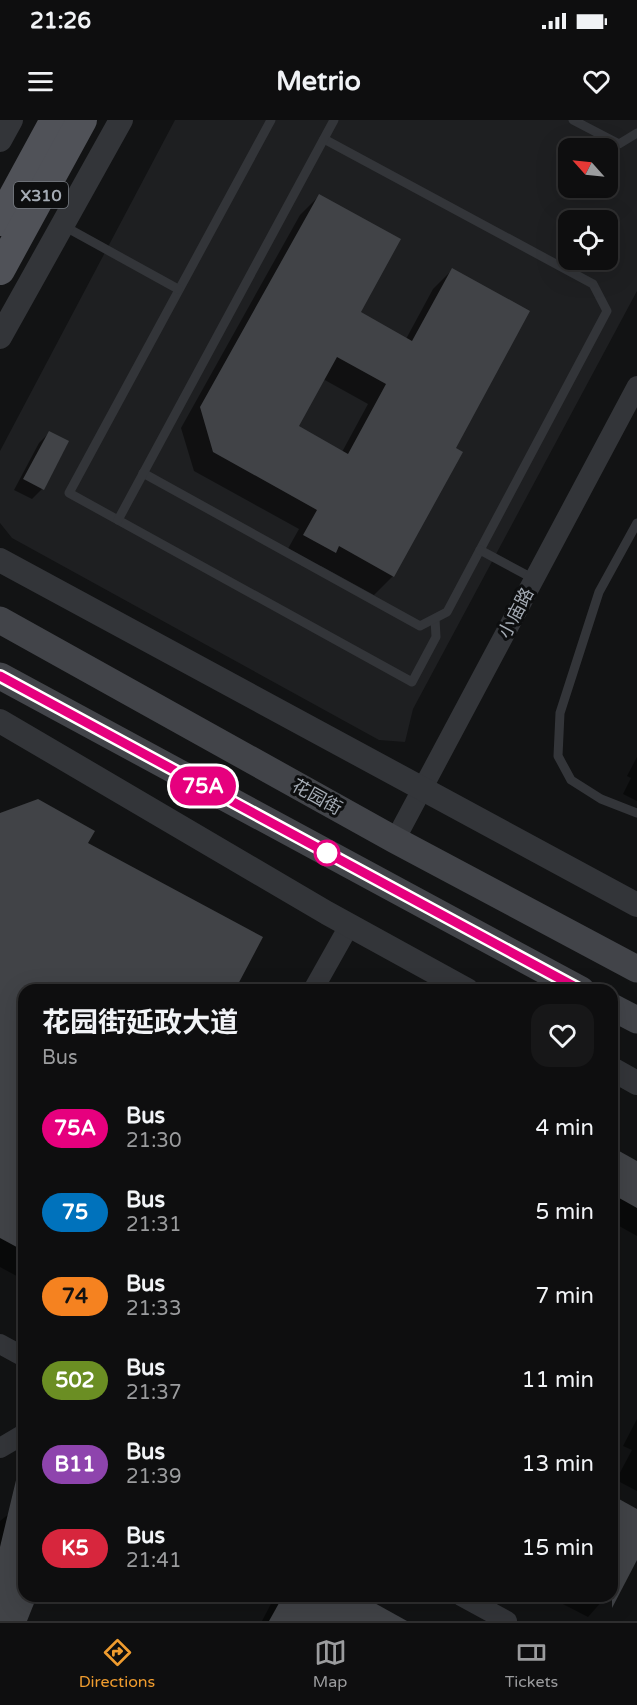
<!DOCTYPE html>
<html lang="en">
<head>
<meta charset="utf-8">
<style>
	:root { --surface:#0e0e0f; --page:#171718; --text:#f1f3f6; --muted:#9b9c9e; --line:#2e2e2f; --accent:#ef9c2f }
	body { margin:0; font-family:"Varela Round","Noto Sans SC",sans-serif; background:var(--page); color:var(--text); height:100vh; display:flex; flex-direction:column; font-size:22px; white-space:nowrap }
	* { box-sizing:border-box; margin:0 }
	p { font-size:20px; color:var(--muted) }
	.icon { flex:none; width:33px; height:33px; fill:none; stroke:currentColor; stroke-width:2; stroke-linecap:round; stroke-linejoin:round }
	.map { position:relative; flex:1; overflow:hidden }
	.details { position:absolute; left:18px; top:864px; width:600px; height:618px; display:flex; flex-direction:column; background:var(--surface); border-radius:18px; box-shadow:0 6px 24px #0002,0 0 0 2px var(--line) }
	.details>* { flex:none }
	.badge { padding:0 12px; border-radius:20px; font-size:21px; line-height:39px }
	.needle { width:39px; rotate:297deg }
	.controls { position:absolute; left:558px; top:18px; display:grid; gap:12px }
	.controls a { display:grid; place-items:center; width:60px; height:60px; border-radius:12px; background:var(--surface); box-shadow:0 6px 24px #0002,0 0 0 2px var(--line); font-size:30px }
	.map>.badge { position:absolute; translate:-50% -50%; box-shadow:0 0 0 3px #fff }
	.round { display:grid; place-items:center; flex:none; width:63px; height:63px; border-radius:18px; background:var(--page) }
	.summary { display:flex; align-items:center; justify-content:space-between; height:102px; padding:0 24px }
	h1 { font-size:28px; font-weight:700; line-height:45px }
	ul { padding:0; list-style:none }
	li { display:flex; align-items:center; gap:18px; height:84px; padding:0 24px }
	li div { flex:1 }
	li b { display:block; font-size:22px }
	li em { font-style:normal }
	li .badge { min-width:66px; font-weight:700; text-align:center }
	.status { display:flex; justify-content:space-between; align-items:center; height:42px; padding:0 30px; background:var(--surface); direction:ltr }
	.status svg { height:16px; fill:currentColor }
	header { display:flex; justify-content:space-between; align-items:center; height:78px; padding:0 24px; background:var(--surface); font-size:27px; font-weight:700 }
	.dock { display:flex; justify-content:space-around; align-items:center; height:84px; border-top:2px solid var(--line); background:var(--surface); font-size:16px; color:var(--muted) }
	.dock a { display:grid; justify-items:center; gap:3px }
	.dock .active { color:var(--accent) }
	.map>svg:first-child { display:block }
	.built { fill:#1e1f21; fill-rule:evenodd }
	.shadow { fill:#0007; fill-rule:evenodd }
	.building { fill:#414347; fill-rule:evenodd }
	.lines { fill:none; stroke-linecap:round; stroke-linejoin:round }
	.service { stroke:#333539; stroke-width:9 }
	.minor { stroke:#333539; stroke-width:20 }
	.tertiary { stroke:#333539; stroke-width:24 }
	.secondary { stroke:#424449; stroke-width:27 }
	.primary { stroke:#505258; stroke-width:30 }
	.line-casing { stroke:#fff; stroke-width:14 }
	.line { stroke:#e6007e; stroke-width:9 }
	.stop-dot { fill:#fff; stroke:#e6007e; stroke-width:3 }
	.labels { text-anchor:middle; stroke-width:6; stroke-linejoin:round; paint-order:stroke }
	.shield { fill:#0d0e0f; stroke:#777c82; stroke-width:1.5 }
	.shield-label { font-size:16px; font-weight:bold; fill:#a4abb4 }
	.street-label { font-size:18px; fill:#a4abb4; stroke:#0d0e0f }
</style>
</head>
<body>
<div class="status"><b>21:26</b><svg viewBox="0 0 49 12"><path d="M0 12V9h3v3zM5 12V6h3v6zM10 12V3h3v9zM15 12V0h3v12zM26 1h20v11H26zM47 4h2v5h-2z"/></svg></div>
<header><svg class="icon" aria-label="menu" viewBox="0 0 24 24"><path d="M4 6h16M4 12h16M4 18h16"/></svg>Metrio<svg class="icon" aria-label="heart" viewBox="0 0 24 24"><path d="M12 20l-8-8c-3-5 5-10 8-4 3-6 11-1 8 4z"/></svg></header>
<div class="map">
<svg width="637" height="1501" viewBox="0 0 637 1501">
	<rect width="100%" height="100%" fill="#121314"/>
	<path class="built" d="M175,0H637V171L413,589L405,622L379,620L12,418L0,403V331ZM568,28H608V68H568ZM568,100H608V140H568Z"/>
	<g class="shadow">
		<path d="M319,76L359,193L406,219L433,169L452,150L393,456L374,475L321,446L315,451L285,434L299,409L194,351L181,308L300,95ZM323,259L368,284L342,332L296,307Z"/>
		<polygon points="49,313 42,369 32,379 14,370 39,323"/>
		<polygon points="637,637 637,681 623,674 631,658 627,656"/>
		<polygon points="0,694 86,724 233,870 24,870 24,1160 0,1147"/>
		<polygon points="612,1029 637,1043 637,1116 612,1102"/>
		<polygon points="637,1299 637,1371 616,1360 632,1330 623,1326"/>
		<polygon points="24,1382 24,1476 35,1476 25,1501 0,1501 0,1401"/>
		<polygon points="275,1476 359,1476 404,1501 262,1501"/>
		<polygon points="562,1476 611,1476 607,1480 604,1479 588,1497 559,1482"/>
	</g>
	<g class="building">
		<path d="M319,74L401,119L361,192L412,221L452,148L530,191L456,328L463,332L394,457L339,426L336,433L303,415L317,390L213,332L200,287ZM337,237L386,264L348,334L299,306Z"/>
		<polygon points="49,311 69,321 44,370 23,359"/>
		<polygon points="38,679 95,711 88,723 263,817 235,870 24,870 24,1131 0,1118 0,693"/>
		<polygon points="612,1027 637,1041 637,1088 612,1074"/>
		<polygon points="17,1356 24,1357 24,1476 37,1476 27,1501 0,1501 0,1427"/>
		<polygon points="619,1379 637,1389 637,1440 612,1488 612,1393"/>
		<polygon points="283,1476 362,1476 407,1501 269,1501"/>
	</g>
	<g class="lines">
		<g class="service">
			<polyline points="271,0 69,373 412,562 436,517 435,499"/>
			<polyline points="573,0 619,24 637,13"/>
			<polyline points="62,105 178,169"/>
			<polyline points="143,353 420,506 447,492 607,191 593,164 324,19"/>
			<polyline points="118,400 334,0"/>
			<polyline points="637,403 599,472 560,593 558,636 571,660 601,679 637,693"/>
			<polyline points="480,430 534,459"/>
		</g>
		<g class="minor">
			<polyline points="395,720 637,266"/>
			<polyline points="313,870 349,806"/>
			<polyline points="0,1224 24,1237"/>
			<polyline points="0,1328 24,1314"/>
			<polyline points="461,1476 507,1501"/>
		</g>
		<g class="tertiary">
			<polyline points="0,20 11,0"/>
			<polyline points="0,217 121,0"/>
			<polyline points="0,440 637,785"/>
			<polyline points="0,601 327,793 467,870"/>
			<polyline points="612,949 637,963"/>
		</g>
		<g class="secondary">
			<polyline points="0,500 395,720 637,849"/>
			<polyline points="0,556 581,870"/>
			<polyline points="612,887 637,900"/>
		</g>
		<g class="primary">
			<polyline points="0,101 55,0"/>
			<polyline points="0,150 82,0"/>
		</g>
	</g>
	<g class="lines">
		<g class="line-casing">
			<polyline id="line" points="0,556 581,870"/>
		</g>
		<use href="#line" class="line"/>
	</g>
	<circle class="stop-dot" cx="327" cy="733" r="12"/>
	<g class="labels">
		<rect class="shield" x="14" y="62" width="54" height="26" rx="4.5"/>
		<g class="shield-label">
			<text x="41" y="81">X310</text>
		</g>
		<g class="street-label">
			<text transform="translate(516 493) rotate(-62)" y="6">小庙路</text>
			<text transform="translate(317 677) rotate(29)" y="6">花园街</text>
		</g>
	</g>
</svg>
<div class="controls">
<a><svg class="needle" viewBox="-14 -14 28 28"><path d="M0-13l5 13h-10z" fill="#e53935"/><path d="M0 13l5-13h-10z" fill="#9b9c9e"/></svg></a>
<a><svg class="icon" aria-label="locate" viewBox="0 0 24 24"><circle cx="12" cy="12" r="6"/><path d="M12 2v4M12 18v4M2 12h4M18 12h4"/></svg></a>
</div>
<b class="badge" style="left:203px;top:666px;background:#e6007e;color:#fff">75A</b>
<section class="details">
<div class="summary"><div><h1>花园街延政大道</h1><p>Bus</p></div><a class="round"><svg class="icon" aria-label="heart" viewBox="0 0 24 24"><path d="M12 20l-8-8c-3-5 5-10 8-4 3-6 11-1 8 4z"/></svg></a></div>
<ul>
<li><span class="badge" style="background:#e6007e;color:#fff">75A</span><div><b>Bus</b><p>21:30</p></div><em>4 min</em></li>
<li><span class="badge" style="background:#0072bc;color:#fff">75</span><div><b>Bus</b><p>21:31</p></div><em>5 min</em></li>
<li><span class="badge" style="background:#f58220;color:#111">74</span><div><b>Bus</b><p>21:33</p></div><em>7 min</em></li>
<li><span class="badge" style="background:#6b8e23;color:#fff">502</span><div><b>Bus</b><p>21:37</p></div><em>11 min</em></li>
<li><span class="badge" style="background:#8e44ad;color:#fff">B11</span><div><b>Bus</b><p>21:39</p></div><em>13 min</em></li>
<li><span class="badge" style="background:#d7263d;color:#fff">K5</span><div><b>Bus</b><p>21:41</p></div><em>15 min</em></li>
</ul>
</section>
</div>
<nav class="dock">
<a class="active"><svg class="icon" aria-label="directions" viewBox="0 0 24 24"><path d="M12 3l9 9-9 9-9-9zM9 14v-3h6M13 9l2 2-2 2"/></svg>Directions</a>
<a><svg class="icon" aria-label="map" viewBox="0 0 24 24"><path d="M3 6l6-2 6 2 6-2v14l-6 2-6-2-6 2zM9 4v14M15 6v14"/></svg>Map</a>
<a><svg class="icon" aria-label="tickets" viewBox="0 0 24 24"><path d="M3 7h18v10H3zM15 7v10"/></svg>Tickets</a>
</nav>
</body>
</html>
